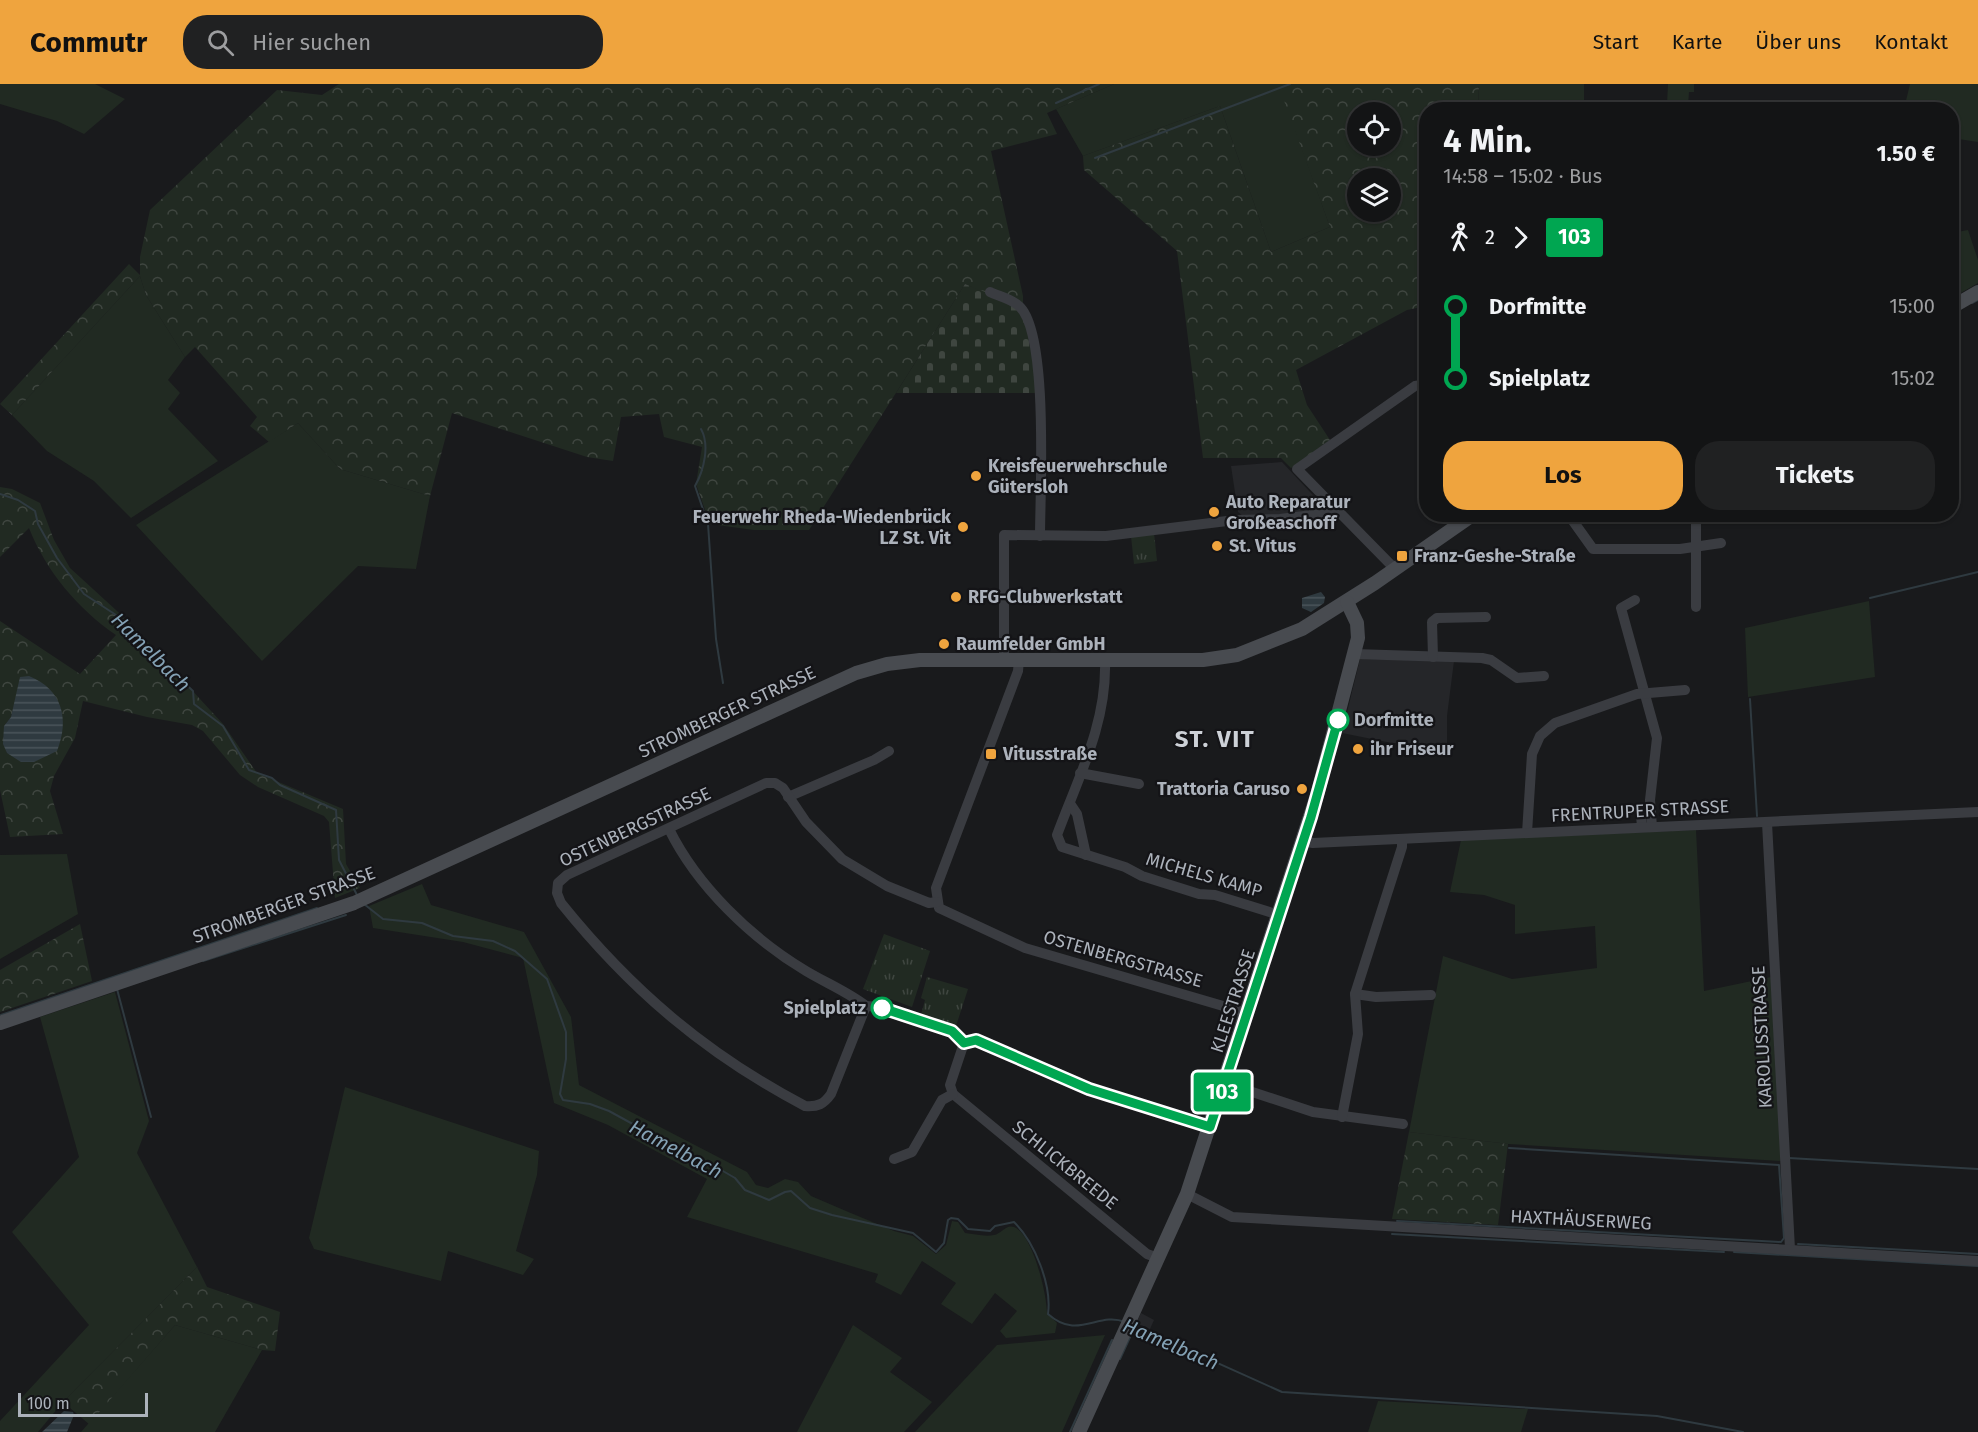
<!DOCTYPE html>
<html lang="de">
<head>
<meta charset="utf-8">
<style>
	:root { --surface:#131415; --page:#202122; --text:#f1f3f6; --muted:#9d9ea0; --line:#323334; --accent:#efa43e }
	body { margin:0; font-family:"Fira Sans",sans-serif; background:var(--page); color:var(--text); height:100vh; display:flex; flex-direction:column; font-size:22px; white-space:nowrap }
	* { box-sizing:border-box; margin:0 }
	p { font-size:20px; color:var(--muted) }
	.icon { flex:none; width:33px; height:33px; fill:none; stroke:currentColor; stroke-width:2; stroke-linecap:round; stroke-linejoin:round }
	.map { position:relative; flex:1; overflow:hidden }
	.sheet { position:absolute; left:1419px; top:18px; width:540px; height:420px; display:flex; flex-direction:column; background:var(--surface); border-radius:24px; box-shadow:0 2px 4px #0004,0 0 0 2px var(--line) }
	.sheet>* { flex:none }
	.badge { padding:0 12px; border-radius:4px; font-size:21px; line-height:39px }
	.tools { position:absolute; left:1347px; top:18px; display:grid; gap:12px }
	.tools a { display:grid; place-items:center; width:54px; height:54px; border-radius:50%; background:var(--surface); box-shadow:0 2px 4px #0004,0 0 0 2px var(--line); font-size:30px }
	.scale { position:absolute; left:18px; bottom:15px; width:130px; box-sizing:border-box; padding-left:6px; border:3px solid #acb2bb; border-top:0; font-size:16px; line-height:21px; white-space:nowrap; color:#acb2bb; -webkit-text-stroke:4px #141417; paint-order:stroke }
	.map>.badge { position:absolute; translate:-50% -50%; box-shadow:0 0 0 3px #fff }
	.legs { display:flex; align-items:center; gap:9px; height:66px; padding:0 24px; font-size:20px }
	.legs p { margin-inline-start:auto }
	.overview { display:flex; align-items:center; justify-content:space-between; height:102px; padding:0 24px }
	h1 { font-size:33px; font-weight:700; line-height:45px }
	.cta { display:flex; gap:12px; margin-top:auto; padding:12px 24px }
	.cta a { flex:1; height:69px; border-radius:24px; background:var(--accent); color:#111; font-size:24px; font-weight:700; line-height:69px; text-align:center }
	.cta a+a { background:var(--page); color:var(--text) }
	ul { padding:0 24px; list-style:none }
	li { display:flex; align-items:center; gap:21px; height:72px; font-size:22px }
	li i { display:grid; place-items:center; width:9px; height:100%; margin:0 8px; background:currentColor }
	li i::after { content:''; width:15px; height:15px; margin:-8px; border:4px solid; border-radius:50%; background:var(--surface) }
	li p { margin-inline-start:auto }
	li:first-child i { background:linear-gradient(#0000 50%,currentColor 0) }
	li:last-child i { background:linear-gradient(currentColor 50%,#0000 0) }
	header { display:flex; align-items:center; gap:36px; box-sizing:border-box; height:84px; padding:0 30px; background:var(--accent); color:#111 }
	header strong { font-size:28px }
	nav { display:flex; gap:33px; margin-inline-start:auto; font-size:21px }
	.search { width:420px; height:54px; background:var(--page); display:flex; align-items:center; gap:15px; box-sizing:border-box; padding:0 21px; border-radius:24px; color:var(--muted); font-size:22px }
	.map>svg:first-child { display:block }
	.built { fill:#252629 }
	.grass { fill:#212a22 }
	.forest { fill:url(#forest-crowns); fill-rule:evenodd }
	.cemetery { fill:url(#cemetery-stones) }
	.park { fill:url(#park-tufts) }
	.water { fill:url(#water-rules) }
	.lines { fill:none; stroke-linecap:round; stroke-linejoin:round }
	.stream { stroke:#2f3a40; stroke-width:2 }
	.street { stroke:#3a3c41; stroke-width:10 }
	.secondary { stroke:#484b50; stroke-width:14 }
	.line-1-casing { stroke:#fff; stroke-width:14 }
	.line-1 { stroke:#00a651; stroke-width:9 }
	.poi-dot { fill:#efa43e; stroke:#141417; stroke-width:2 }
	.stop-1-dot { fill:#fff; stroke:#00a651; stroke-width:3 }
	.labels { text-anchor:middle; stroke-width:4.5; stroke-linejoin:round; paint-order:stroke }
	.poi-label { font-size:18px; font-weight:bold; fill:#acb2bb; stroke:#141417; text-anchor:start }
	.street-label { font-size:18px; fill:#acb2bb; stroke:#141417 }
	.stop-label { font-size:18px; font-weight:bold; fill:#acb2bb; stroke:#141417; text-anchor:start }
	.water-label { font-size:20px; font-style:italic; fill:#84a2b5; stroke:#141417 }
	.district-label { font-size:24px; font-weight:bold; letter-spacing:1.5px; fill:#cdd1d7; stroke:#141417 }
</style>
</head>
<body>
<header>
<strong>Commutr</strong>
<div class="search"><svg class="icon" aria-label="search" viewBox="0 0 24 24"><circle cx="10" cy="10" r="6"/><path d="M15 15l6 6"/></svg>Hier suchen</div>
<nav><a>Start</a><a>Karte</a><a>Über uns</a><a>Kontakt</a></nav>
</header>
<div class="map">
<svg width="1978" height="1348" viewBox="0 0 1978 1348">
	<defs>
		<pattern id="forest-crowns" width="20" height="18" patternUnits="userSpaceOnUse" patternTransform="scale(1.5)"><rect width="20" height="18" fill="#212a22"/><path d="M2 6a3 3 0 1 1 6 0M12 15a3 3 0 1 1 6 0" fill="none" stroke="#3f4640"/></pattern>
		<pattern id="cemetery-stones" width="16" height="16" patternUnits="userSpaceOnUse" patternTransform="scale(1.5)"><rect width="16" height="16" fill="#212a22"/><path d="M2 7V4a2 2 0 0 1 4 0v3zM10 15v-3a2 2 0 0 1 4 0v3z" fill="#3f4640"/></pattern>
		<pattern id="park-tufts" width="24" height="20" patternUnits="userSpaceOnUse" patternTransform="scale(1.5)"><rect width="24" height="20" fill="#212a22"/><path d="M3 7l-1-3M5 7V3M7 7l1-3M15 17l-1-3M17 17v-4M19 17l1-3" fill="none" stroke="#3f4640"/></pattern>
		<pattern id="water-rules" width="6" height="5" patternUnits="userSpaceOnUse" patternTransform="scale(1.5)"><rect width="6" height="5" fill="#2f3a40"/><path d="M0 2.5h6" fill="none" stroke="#4a545a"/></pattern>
	</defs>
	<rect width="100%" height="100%" fill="#191a1c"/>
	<g class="built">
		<polygon points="1282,378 1325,424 1280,431 1243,432 1238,428 1231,382"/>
		<polygon points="1360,575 1454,577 1447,632 1447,660 1392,659 1342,649"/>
		<polygon points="1141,1229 1154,1236 1150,1245 1136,1239"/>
	</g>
	<g class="grass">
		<polygon points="0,0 95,0 125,15 84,50 57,37 0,20"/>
		<polygon points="1114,0 1279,0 1330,143 1271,168 1220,22 1083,72 1056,25"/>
		<polygon points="1479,0 1584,0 1584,18 1562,25 1478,26"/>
		<polygon points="1668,0 1694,0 1694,8 1689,8 1688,22 1667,20"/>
		<polygon points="1910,0 1978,0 1978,58 1952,54 1952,26 1904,25"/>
		<polygon points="1968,146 1978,176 1978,199 1952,214 1952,149"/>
		<polygon points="140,192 146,211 185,273 168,296 180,309 168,325 218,377 131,434 94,397 47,367 12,331"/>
		<polygon points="298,339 340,385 430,412 416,485 358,482 262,577 136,441"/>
		<polygon points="1869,517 1875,593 1748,613 1745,544"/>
		<polygon points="1696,746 1704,907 1771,893 1782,1077 1508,1060 1409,1048 1443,872 1512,895 1597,884 1595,842 1515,850 1515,821 1484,811 1450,808 1461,756"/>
		<polygon points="67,770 78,830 0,875 0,771"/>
		<path d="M422,800L431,821L524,848L571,933L579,1001L747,1088L756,1101L768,1104L785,1095L798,1098L811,1112L846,1127L894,1147L913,1152L936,1170L946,1161L952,1137L958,1138L965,1149C974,1150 985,1153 994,1151C1001,1150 1006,1140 1014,1143C1033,1150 1047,1211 1047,1229L1057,1239L1055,1249L1006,1254L1000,1247L1017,1227L995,1209L972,1240L941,1220L956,1199L922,1177L901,1211L875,1198L878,1190L687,1133L707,1095L608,1041L554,1019L523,874L463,858L373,844L369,822Z"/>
		<polygon points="115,908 149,1037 137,1069 197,1183 63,1318 38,1348 0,1348 0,1337 89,1241 12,1148 79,1073 40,933"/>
		<polygon points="345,1003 539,1067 537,1091 516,1167 534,1175 523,1191 448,1167 441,1197 314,1165 309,1154"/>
		<polygon points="175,1241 262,1266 215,1348 81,1348"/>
		<polygon points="853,1241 902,1274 890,1288 932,1318 904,1348 797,1348"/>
		<polygon points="1105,1251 1062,1348 915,1348 997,1261"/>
		<polygon points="1378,1317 1528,1325 1521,1348 1368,1348"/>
	</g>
	<g class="forest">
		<polygon points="339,0 1114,0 1047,29 1057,50 991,67 1023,212 1023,234 1018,224 965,200 809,446 754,446 710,440 696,400 702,363 664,353 659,330 621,333 613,377 587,373 452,329 430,412 340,385 298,339 269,358 250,342 257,333 195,263 185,273 146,211 140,192 12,331 0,320 129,180 140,191 140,173 150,126 277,6 322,11"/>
		<path d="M1278,0H1479L1478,25L1426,26V222L1407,226L1296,286L1307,321L1330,356L1291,384L1281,374H1203L1177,167L1084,86L1083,72L1220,22L1271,168L1330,143ZM1358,28H1390V62H1358ZM1358,94H1390V128H1358Z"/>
		<path d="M0,403L12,405L40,419L54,456L70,484L129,538L223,640L257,689L343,725L346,780L360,804L335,814L329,738L324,732L258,703L240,691L203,647L192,641L147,633L83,617L75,654L54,692L50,707L63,750L10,753L0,706V537L80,590L116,551C78,525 46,487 29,444L0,473ZM15,618L7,670L4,642L11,633Z"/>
		<polygon points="80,840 92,897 0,928 0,886"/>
		<polygon points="1409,1048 1508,1060 1498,1141 1392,1135"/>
		<polygon points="197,1183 207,1203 280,1228 275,1267 262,1266 175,1241 89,1340 63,1318"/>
	</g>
	<path class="cemetery" d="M965,200C981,207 1002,213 1016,223C1030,233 1036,292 1037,309H896Z"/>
	<g class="park">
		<polygon points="1154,449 1157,477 1134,480 1131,452"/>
		<polygon points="884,850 930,867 912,923 863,905"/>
		<polygon points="927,893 968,905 956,942 921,931 925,916 921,914"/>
	</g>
	<g class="water">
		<polygon points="1321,508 1325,513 1324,519 1311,528 1302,524 1302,514"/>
		<path d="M29,592C62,605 70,635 57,667L34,678H21L7,669L3,660L4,642L11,633L20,593Z"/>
		<polygon points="64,1327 73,1328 74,1331 67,1348 42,1348"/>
	</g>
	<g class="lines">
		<g class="stream">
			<polyline points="1056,19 1099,0"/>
			<polyline points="1095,74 1290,0"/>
			<polyline points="1972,219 1978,216"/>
			<path d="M701,345C710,361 704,386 695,402L708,440L716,555L723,599"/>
			<polyline points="0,410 18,416 35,427 38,440 57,474 84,510 116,531 134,558 153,569 193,607 194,620 223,642 249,686 272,694 280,701 336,726 339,776 357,811"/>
			<polyline points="1870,514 1978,488"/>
			<polyline points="1750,615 1757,732"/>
			<path d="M364,820L383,835L422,839L453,852L493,857L515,867L547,895L566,948V975L560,1010L563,1016L590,1020L609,1027L651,1050L674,1067L716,1083L735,1094L745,1106L769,1116L785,1108L791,1107L810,1124L832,1131L913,1149L936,1168L944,1159L948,1136L951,1134L958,1135L968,1145L990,1147L995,1142L1014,1138C1035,1159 1052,1201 1048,1230C1078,1257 1098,1227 1125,1238"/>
			<polyline points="203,877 346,831"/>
			<polyline points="117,905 151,1033"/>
			<polyline points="1,931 317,824"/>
			<polyline points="1789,1074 1978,1085"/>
			<polyline points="1397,1137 1781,1158 1784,1154 1779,1081 1509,1064"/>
			<polyline points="1392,1150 1724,1168"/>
			<polyline points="1798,1160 1978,1170"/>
			<polyline points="1734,1168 1978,1182"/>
			<polyline points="1133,1241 1282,1308 1657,1332 1743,1348"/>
			<polyline points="1120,1275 1131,1251"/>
			<polyline points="1070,1348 1112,1256"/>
		</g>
		<g class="street">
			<path d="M990,208C998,212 1012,215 1019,222C1049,248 1040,409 1040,452"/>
			<polyline points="1568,430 1593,465 1680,465 1721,459"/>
			<polyline points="1696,430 1696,523"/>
			<polyline points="1395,485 1297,385 1415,302 1421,301 1426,305"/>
			<polyline points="1635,516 1621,524 1657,654 1650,716 1652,743"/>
			<polyline points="1354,570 1482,574 1491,576 1517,594 1544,592"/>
			<polyline points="1433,573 1432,538 1437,534 1486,533"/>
			<polyline points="1004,576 1004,451 1106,452 1235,436 1280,435 1328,429 1335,424"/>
			<polyline points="1019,576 1018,587 936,804 939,824 1025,864 1247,929"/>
			<path d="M1105,577C1107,640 1078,694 1057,751L1062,763L1125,783L1142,792L1199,810L1215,811L1279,831"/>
			<polyline points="1080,689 1139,700"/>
			<polyline points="788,713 874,676 889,667"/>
			<polyline points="1071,721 1077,730 1086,771"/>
			<polyline points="1767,739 1790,1165"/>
			<polyline points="1642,743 1641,731 1650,721"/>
			<path d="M669,745C697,802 751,854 806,887C826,899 848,908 866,922L879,923L952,947L964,959"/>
			<polyline points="1527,749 1532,670 1540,652 1555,639 1637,610 1685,606"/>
			<polyline points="1303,757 1313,759 1978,728"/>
			<polyline points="1355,910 1376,913 1431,911"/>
			<path d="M866,922L831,1010C824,1020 818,1023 805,1022C706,970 631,906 561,819L557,809L558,799L567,791L766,699H775L783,704L806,738L842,775L887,802L929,819L937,818"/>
			<polyline points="964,959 950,1001 953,1010 1147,1170 1158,1174"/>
			<polyline points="964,959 976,956 1089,1005 1210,1043"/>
			<polyline points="1225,999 1313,1028 1403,1040"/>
			<polyline points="1342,1033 1358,950 1355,910 1402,763 1402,755"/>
			<polyline points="894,1075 912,1068 942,1016 953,1010"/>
			<polyline points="1187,1110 1232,1133 1978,1177"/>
		</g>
		<g class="secondary">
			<polyline points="1952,223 1978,208"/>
			<polyline points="0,939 354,819 856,589 887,580 920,576 1203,576 1237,571 1302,545 1375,499 1474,430"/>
			<polyline points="1079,1348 1187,1110 1317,711 1358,554 1357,539 1347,518"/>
		</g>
	</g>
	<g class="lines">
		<g class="line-1-casing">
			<polyline id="line-1" points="882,924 952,947 964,959 976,956 1089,1005 1210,1043 1311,733 1338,636"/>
		</g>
		<use href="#line-1" class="line-1"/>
	</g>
	<g class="poi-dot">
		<circle cx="976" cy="392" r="6"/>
		<circle cx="1214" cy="428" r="6"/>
		<circle cx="963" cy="443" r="6"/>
		<circle cx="1217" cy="462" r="6"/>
		<rect x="1396" y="466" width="12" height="12" rx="3"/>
		<circle cx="956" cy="513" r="6"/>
		<circle cx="944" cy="560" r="6"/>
		<circle cx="1358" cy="665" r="6"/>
		<rect x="985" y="664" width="12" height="12" rx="3"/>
		<circle cx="1302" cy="705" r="6"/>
	</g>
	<g class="stop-1-dot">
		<circle cx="1338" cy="636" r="10"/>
		<circle cx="882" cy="924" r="10"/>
	</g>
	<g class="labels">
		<g class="poi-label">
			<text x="988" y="388">Kreisfeuerwehrschule<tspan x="988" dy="21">Gütersloh</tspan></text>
			<text x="1226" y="424">Auto Reparatur<tspan x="1226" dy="21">Großeaschoff</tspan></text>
			<text x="951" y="439" text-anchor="end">Feuerwehr Rheda-Wiedenbrück<tspan x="951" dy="21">LZ St. Vit</tspan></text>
			<text x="1229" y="468">St. Vitus</text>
			<text x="1414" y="478">Franz-Geshe-Straße</text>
			<text x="968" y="519">RFG-Clubwerkstatt</text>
			<text x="956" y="566">Raumfelder GmbH</text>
			<text x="1370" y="671">ihr Friseur</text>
			<text x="1003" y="676">Vitusstraße</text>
			<text x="1290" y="711" text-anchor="end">Trattoria Caruso</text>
		</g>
		<g class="street-label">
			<text transform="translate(727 628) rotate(-25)" y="6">STROMBERGER STRASSE</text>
			<text transform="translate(1640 727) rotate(-3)" y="6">FRENTRUPER STRASSE</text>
			<text transform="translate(635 743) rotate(-25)" y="6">OSTENBERGSTRASSE</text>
			<text transform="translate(1204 791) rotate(16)" y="6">MICHELS KAMP</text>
			<text transform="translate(284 821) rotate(-20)" y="6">STROMBERGER STRASSE</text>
			<text transform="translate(1123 875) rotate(16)" y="6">OSTENBERGSTRASSE</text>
			<text transform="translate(1233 917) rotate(-72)" y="6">KLEESTRASSE</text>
			<text transform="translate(1762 953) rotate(-93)" y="6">KAROLUSSTRASSE</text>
			<text transform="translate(1065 1081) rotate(39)" y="6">SCHLICKBREEDE</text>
			<text transform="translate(1581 1136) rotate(3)" y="6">HAXTHÄUSERWEG</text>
		</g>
		<g class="stop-label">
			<text x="1354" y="642">Dorfmitte</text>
			<text x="866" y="930" text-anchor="end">Spielplatz</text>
		</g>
		<g class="water-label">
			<text transform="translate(151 568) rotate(45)" y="7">Hamelbach</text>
			<text transform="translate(676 1065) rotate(28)" y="7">Hamelbach</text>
			<text transform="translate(1171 1260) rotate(23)" y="7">Hamelbach</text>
		</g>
		<g class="district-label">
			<text x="1215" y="663">ST. VIT</text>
		</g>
	</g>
</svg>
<div class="tools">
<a><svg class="icon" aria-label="locate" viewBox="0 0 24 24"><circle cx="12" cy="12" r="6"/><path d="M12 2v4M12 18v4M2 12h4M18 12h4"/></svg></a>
<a><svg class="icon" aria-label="layers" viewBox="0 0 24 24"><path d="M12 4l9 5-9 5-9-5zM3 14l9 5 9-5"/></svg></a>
</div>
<div class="scale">100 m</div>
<b class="badge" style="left:1222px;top:1008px;background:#00a651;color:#fff">103</b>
<section class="sheet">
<div class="overview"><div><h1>4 Min.</h1><p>14:58 – 15:02 · Bus</p></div><b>1.50 €</b></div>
<div class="legs"><svg class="icon" aria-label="walk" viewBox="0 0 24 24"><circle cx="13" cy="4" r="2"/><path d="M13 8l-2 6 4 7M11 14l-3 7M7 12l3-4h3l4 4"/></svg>2<svg class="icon" aria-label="forward" viewBox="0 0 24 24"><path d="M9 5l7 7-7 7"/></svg><b class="badge" style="background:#00a651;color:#fff">103</b></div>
<ul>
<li><i style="color:#00a651"></i><b>Dorfmitte</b><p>15:00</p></li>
<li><i style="color:#00a651"></i><b>Spielplatz</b><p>15:02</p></li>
</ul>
<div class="cta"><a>Los</a><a>Tickets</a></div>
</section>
</div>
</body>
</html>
